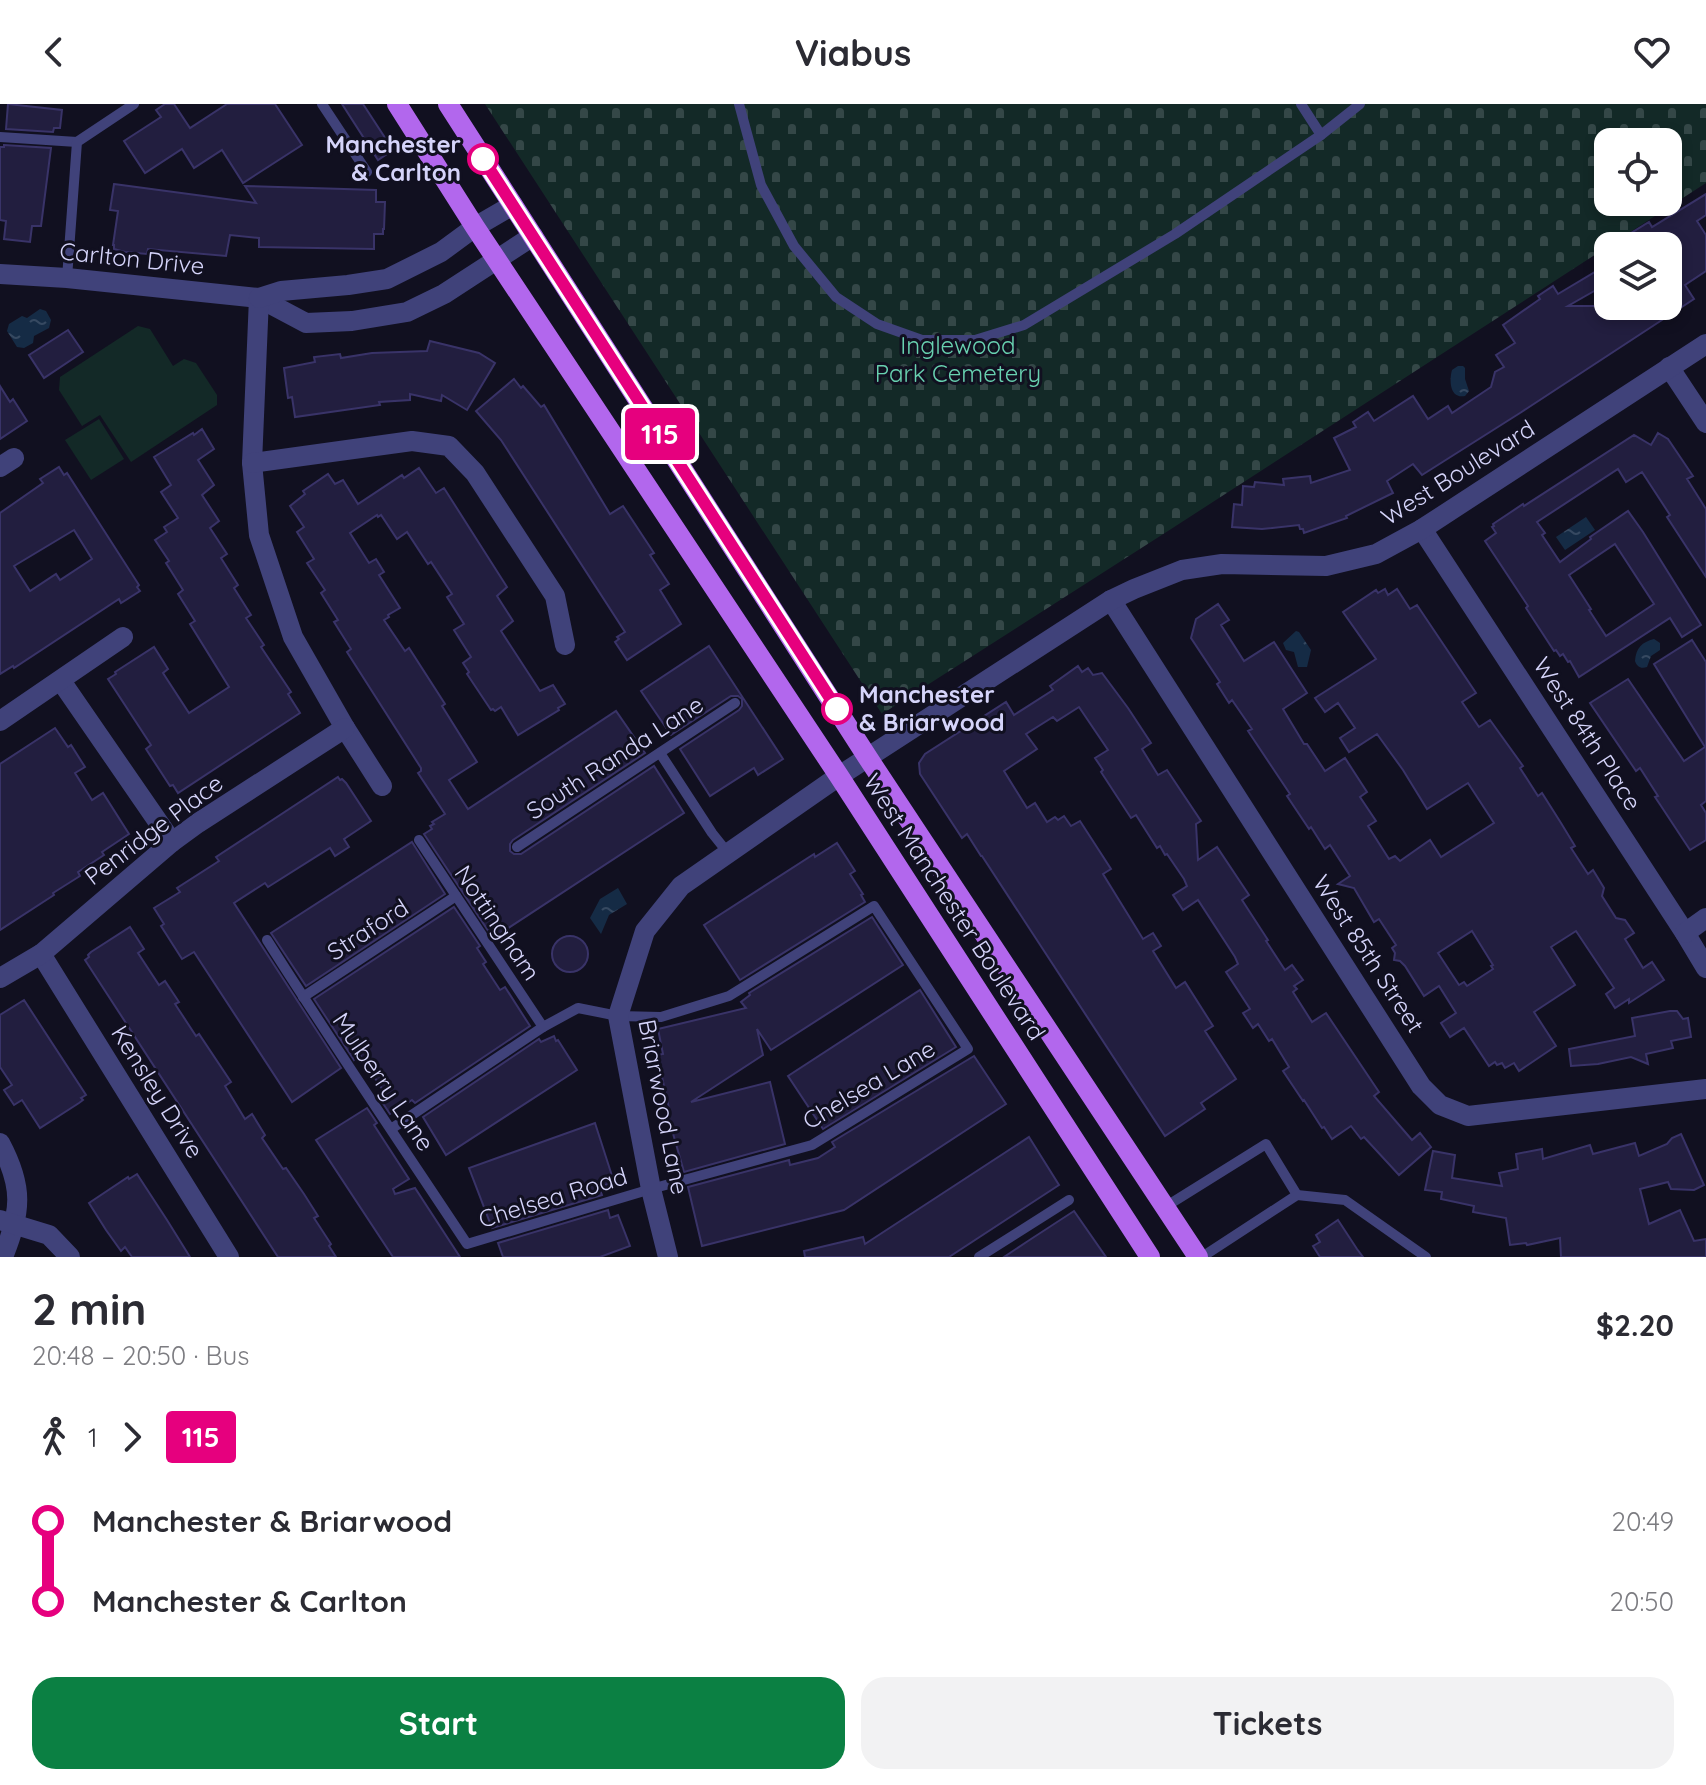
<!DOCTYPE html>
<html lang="en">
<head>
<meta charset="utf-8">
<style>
	:root { --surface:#fff; --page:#f2f2f3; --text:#2b2b33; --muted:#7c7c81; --accent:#0b8043 }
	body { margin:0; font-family:Quicksand,sans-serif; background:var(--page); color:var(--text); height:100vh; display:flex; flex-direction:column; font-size:30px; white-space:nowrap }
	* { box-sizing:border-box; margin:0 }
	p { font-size:26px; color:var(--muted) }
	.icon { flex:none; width:44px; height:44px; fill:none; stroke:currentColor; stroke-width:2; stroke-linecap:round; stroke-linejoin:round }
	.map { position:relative; height:1153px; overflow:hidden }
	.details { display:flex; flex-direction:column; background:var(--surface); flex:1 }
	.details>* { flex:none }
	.badge { padding:0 16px; border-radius:6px; font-size:28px; line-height:52px }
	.tools { position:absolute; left:1594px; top:24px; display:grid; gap:16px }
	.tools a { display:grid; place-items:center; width:88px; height:88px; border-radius:16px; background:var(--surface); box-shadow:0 4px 12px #0003; font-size:40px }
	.map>.badge { position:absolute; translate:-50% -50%; box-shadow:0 0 0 4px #fff }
	.legs { display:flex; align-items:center; gap:12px; height:88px; padding:0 32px; font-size:26px }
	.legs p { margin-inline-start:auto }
	.headline { display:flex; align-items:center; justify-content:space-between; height:136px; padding:0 32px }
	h1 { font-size:44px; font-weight:700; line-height:60px }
	.primary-button { display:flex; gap:16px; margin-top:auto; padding:16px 32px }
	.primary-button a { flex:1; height:92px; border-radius:24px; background:var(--accent); color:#fff; font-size:32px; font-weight:700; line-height:92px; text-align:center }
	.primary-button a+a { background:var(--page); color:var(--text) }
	ul { padding:0 32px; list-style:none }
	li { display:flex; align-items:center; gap:28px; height:80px; font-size:30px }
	li i { display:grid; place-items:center; width:12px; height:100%; margin:0 10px; background:currentColor }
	li i::after { content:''; width:20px; height:20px; margin:-10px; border:6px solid; border-radius:50%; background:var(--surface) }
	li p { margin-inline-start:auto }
	li:first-child i { background:linear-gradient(#0000 50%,currentColor 0) }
	li:last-child i { background:linear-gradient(currentColor 50%,#0000 0) }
	header { display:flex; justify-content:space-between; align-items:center; height:104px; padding:0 32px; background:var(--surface); font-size:36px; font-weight:700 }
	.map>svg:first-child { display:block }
	.cemetery { fill:url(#cemetery-stones); fill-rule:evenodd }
	.garden { fill:#132927 }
	.water { fill:url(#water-ripples) }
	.building { fill:#221e3f; stroke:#393368; stroke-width:2; fill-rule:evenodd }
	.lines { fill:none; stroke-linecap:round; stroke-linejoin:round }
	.lane { stroke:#40427a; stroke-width:10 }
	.street { stroke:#40427a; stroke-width:20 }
	.primary { stroke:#b267ed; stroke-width:20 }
	.line-1-casing { stroke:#fff; stroke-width:18 }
	.line-1 { stroke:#e6007e; stroke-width:12 }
	.stop-1-dot { fill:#fff; stroke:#e6007e; stroke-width:4 }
	.labels { text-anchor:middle; stroke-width:6; stroke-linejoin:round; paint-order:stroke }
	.stop-label { font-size:24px; font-weight:bold; fill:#d5d4fa; stroke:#111020; text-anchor:end }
	.street-label { font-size:24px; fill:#d5d4fa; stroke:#111020 }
	.park-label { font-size:24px; fill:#68d1b0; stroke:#111020 }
</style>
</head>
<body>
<header><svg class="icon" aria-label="back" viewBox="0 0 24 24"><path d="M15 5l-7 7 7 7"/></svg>Viabus<svg class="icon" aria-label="heart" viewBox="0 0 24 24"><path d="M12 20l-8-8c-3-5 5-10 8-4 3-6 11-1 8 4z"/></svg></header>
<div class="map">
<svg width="1706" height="1153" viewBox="0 0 1706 1153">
	<defs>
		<pattern id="cemetery-stones" width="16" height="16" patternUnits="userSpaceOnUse" patternTransform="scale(2)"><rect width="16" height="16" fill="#132927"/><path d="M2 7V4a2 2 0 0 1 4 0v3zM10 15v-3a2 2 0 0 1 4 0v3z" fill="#344747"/></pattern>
		<pattern id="water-ripples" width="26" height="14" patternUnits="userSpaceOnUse" patternTransform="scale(2)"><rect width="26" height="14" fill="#152b45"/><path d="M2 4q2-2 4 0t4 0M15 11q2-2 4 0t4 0" fill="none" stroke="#364961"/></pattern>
	</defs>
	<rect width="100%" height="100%" fill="#111020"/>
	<path class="cemetery" d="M485,0H1706V79L1168,427L882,610ZM1608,38H1668V98H1608Z"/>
	<g class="garden">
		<polygon points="138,222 150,225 173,262 184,255 196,259 217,291 217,301 131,358 100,311 82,322 59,286 60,273"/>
		<polygon points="99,315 124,355 91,376 65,336"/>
	</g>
	<g class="water">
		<polygon points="40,205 46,207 51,216 49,224 34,232 33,239 24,244 17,243 7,227 9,220 22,212 27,214"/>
		<path d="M1458,262H1463L1465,264V275L1469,287L1465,292C1450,295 1449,277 1452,266Z"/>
		<polygon points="1586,413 1595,426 1565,446 1556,433"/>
		<polygon points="1296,527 1299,528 1311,546 1307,563 1298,563 1294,548 1286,546 1283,539"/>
		<path d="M1654,535L1660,539V546L1651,552L1647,563C1641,565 1637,563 1635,557C1636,544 1642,538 1654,535Z"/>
		<polygon points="618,784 627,800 609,811 601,830 590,814 600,795"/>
	</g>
	<g class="building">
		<polygon points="8,0 62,6 60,24 54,24 53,28 6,25"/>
		<polygon points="165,0 174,0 190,24 227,0 275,0 302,41 243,79 222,46 194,64 182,45 145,69 124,37 161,13 156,6"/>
		<polygon points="342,0 363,0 393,46 378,56"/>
		<polygon points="4,41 51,44 41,122 32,122 30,138 4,135 6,117 0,116 0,43 4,43"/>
		<polygon points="114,80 256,99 245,82 376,86 376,98 385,98 384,125 383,125 383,130 374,130 374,145 259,143 259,134 230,131 226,152 148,145 147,150 125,148 114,145 114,141 113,141 118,107 110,106"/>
		<polygon points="1706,90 1706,111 1697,117 1706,131 1706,167 1685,181 1694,195 1520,309 1422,371 1413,360 1387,377 1393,389 1346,412 1347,414 1304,429 1303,425 1300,425 1299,421 1262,425 1232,423 1234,400 1242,401 1243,382 1254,383 1255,378 1284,381 1283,375 1310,372 1311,379 1350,366 1334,334 1356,323 1353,318 1368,308 1374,317 1413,292 1428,315 1448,302 1452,309 1491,283 1495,268 1504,263 1496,251 1515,239 1503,221 1540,195 1538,192 1553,182 1558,190 1595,168 1603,182 1568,202 1668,202 1668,154 1674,164 1677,162 1668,148 1668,142 1610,142 1649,118 1652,123"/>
		<polygon points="68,226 83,248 44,274 29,251"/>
		<polygon points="430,237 479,249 495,259 467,306 442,291 441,297 410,290 410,296 379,298 380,301 295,313 292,293 288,294 284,264 315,258 314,253 340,250 341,254 372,249 427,247"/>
		<polygon points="514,275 521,284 523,282 541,303 544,301 610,410 623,402 654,449 650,451 669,480 660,486 681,520 627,556 615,538 619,535 617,533 625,528 501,336 476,307"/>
		<polygon points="0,282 10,298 13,295 27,317 0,335"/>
		<polygon points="202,325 214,345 198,356 214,381 202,391 219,417 210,424 227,450 221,454 238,481 234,484 251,511 246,514 264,541 261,543 291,588 288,590 300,609 178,689 173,681 170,682 146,645 151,641 108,575 116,570 115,568 154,543 168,565 163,569 189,609 229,583 190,520 195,517 178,490 183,486 166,459 169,457 155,436 167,428 164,423 178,414 161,388 171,381 154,353 193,329 194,331"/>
		<path d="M1658,329L1668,335L1693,372L1687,375L1706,405V473L1667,413L1670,411L1642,368L1626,378L1618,365L1537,418L1545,429L1542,431L1560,458L1591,435L1590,433L1628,407L1643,428L1701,521L1682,533L1670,514L1579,573L1570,557L1568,558L1563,550L1560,552L1556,546L1554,547L1526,504L1528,502L1485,437L1496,429L1492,423L1494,422L1493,420L1523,400L1524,402L1634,331L1651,341ZM1615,440L1654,500L1606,532L1589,506L1591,505L1569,471Z"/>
		<path d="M59,363L64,371L67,369L139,481L137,483L140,487L121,499L119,495L14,564L13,562L0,570V409L43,379L40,375ZM74,426L92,455L60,476L56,470L30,487L14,462Z"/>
		<polygon points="419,364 436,389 444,384 507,483 497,492 513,517 501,527 540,587 553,581 565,600 558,604 559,606 518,631 501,603 495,607 493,605 491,606 467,570 469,568 463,559 471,553 454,526 464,520 447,493 452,490 431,458 428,460 407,428 397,435 381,411 378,413 377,411 350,429 369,459 376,455 384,468 379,471 400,504 388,511 389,513 384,516 405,547 409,544 445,600 442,602 477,658 449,676 468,705 616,607 645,649 513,736 510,740 510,747 514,750 521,750 654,662 684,709 493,834 424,730 432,725 430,722 434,720 432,718 445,710 418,669 421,667 421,664 347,548 351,545 334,518 338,516 321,489 325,486 307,459 314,455 297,428 304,423 290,402 305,390 303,387 328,370 335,380 343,376 358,400 402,371 404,374"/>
		<path d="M1385,485L1388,491L1397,485L1410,505L1417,501L1476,589L1462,598L1479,623L1490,616L1523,662L1520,664L1538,692L1542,689L1561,719L1575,742L1571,744L1588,770L1593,766L1604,784L1602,792L1616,814L1625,816L1634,829L1625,835L1643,864L1652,858L1664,876L1629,899V895L1615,904L1606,890L1614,884L1576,827L1551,843L1575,881L1534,908L1556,942L1519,967L1514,959L1505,964L1502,959L1497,961L1495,958L1489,962L1464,924L1450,933L1441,919L1456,909L1439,882L1424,892L1405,862L1400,857L1394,856L1395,849L1392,844L1396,841L1379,815L1374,818L1354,784L1338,780L1350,772L1330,741L1325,745L1311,723L1309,725L1287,692L1290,690L1248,627L1252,625L1232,596L1229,599L1217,580L1220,578L1191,534L1196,515L1218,500L1229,516L1221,521L1244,557L1274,538L1307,589L1283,605L1304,640H1307L1325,667L1345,654L1367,688L1360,693L1376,717L1368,722L1389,755L1395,752L1400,757L1430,736L1441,753L1494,719L1468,679L1427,705L1403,666L1377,630L1349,648L1340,634L1355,624L1338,599L1325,608L1315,594L1376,555L1343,508L1376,486L1378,489ZM1472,827L1493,861L1491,862L1493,865L1467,882L1464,878L1459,881L1438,849Z"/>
		<polygon points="1692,536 1706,558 1706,697 1701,701 1706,709 1706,736 1690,746 1661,702 1655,693 1658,692 1640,664 1636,667 1590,599 1628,575 1684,657 1705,643 1654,560"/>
		<polygon points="709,542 783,655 758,671 754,664 710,692 680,645 739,606 742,602 742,595 738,592 731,592 671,631 641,587"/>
		<polygon points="1078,562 1082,568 1088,564 1093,571 1102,569 1128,604 1151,639 1142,645 1158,671 1167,666 1201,717 1196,720 1198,756 1217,743 1249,791 1242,796 1268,836 1266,837 1285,866 1292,861 1303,876 1294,882 1297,885 1293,888 1312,918 1326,909 1379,988 1374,992 1412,1036 1420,1029 1431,1043 1399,1071 1364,1033 1361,1035 1351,1022 1332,1035 1324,1023 1322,1024 1304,996 1303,997 1283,967 1289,963 1272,935 1269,937 1258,920 1253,924 1243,909 1250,905 1226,868 1238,860 1235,853 1198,796 1183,806 1173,791 1187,782 1184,775 1167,750 1165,751 1160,742 1157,744 1136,711 1131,714 1101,668 1103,666 1095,654 1108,646 1079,603 1057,617 1053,613 1026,630 1037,645 1004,667 1027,704 1035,699 1047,718 1055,713 1058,716 1064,712 1071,722 1080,717 1111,765 1103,770 1143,835 1153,829 1161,842 1153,847 1176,884 1185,878 1213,922 1205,927 1236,975 1201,999 1205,1005 1165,1032 982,752 981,752 967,730 962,734 920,670 919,659 925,650 1006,598 1014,611 1053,586 1050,582"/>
		<polygon points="55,624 68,643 71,641 85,663 75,669 92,696 103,689 129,730 102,748 104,751 78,768 80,772 53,789 54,791 0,826 0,660"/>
		<polygon points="338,673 340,676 342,675 346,679 371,717 344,735 349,743 335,752 330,744 268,783 265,779 234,799 341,964 292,998 194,848 182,855 161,822 164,820 154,804 180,788 177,784 219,757 216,753"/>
		<polygon points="412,738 445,790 306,882 271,829"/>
		<polygon points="837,739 855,767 850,770 863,790 861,791 865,798 740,876 704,821 814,750 815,753"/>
		<polygon points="454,803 480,842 477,844 486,858 483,860 500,886 505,883 530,922 415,999 412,996 390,1010 380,995 386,991 360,951 354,956 314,895"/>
		<polygon points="872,813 903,861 771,946 757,925 763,951 691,998 770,978 785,1040 684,1068 666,1005 669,1004 657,951 663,950 658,925 746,904 741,898 750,891 749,889"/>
		<polygon points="130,823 144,845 138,849 159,881 165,877 179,898 175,900 196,932 199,930 231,978 225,982 245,1015 252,1010 265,1031 262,1034 283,1065 286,1064 304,1090 318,1112 314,1114 331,1140 329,1142 336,1153 278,1153 85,856 89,853 88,851 91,848"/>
		<circle cx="570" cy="850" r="18"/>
		<polygon points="920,886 956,943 823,1025 788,972"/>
		<polygon points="24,896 86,991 81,994 83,996 79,999 40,1024 22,996 14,1001 4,986 12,981 0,963 0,911"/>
		<polygon points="1670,907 1677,907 1683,915 1688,914 1691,933 1671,937 1673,944 1646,950 1648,960 1631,953 1598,960 1571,962 1569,945 1635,932 1632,914"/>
		<polygon points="554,932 556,937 558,936 577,966 446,1051 423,1013 539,935 541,938"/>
		<polygon points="974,952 1006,1000 844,1106 702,1142 688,1083 789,1056 790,1061 818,1054 835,1043 832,1038"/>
		<polygon points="367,1004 377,1019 374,1021 409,1075 393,1085 395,1090 415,1084 460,1153 393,1153 316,1036"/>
		<polygon points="595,1019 614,1078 599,1083 602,1091 492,1124 469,1064"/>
		<polygon points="1681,1030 1704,1081 1694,1086 1671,1085 1668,1078 1640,1085 1649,1120 1680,1106 1694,1137 1706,1135 1706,1153 1561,1153 1560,1134 1527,1141 1526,1139 1510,1141 1506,1114 1473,1108 1474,1102 1441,1095 1442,1088 1425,1086 1433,1047 1455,1051 1452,1074 1502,1082 1499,1069 1518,1065 1516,1050 1542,1045 1543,1055 1590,1041 1593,1050 1635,1039 1639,1052 1667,1040 1672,1034"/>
		<polygon points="1029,1033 1059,1081 949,1153 805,1153 804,1147 863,1133 865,1140"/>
		<polygon points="137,1070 167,1116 190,1153 132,1153 125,1143 121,1147 106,1126 89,1099 128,1073 129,1075"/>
		<polygon points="608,1106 610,1114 618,1111 630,1142 600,1153 503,1153 498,1139"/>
		<polygon points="1074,1107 1106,1153 1004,1153 1028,1137"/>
		<polygon points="1338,1116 1357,1145 1363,1153 1320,1153 1313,1142 1320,1138 1316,1131"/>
	</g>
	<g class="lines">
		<g class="lane">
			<polyline points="322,0 367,68"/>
			<polyline points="739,0 761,81 794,142 836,193 877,220 922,236 975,236 1024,221 1175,130 1321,31 1360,0"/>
			<polyline points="1301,0 1321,31"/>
			<polyline points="0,33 77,38"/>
			<polyline points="67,174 77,38 134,0"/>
			<polyline points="660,649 712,729 728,749"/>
			<polyline points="419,736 543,923"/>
			<polyline points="517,743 735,599"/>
			<path d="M267,836C332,939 400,1039 467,1140L651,1085L812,1041L968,945L874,802L729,892L661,913L618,912L578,904L543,923L391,1025"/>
			<polyline points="303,893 456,792"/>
			<polyline points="1165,1103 1266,1040 1297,1091"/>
			<polyline points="979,1153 1069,1096"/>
			<polyline points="1202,1153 1297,1091 1345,1096 1426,1153"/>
		</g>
		<g class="street">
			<polyline points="0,170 67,174 259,194 306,219 352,217 407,208 444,190 533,132"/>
			<polyline points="259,194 252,359 259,431 293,533 345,624 382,682"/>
			<polyline points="259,194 281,187 348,181 387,175 441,148 475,123 513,101"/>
			<polyline points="1669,263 1706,319"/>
			<polyline points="252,359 412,337 449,342 475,369 555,492 565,541"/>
			<polyline points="0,363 14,354"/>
			<polyline points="1422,425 1685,829 1706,864"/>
			<polyline points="1111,496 1421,982 1440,1001 1468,1012 1706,985"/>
			<polyline points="61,577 172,738"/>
			<polyline points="0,617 123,533"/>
			<polyline points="1685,829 1706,814"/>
			<polyline points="41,850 229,1153"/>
			<polyline points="0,874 41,850 172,738 198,719 345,624"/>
			<path d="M0,1039C24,1084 21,1107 3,1153"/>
			<polyline points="0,1116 49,1131 70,1153"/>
			<polyline points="668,1153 651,1085 618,912 645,827 681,782 839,672 1111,496 1134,485 1182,466 1222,460 1326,462 1376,450 1422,425 1706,240"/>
		</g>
		<g class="primary">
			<polyline points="397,0 475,123 839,672 1150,1153"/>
			<polyline points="448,0 868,654 1198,1153"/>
		</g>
	</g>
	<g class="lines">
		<g class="line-1-casing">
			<polyline id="line-1" points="483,55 837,605"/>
		</g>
		<use href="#line-1" class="line-1"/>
	</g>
	<g class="stop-1-dot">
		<circle cx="483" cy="55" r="14"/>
		<circle cx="837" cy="605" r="14"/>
	</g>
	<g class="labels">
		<g class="stop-label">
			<text x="461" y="49">Manchester<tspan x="461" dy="28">&amp; Carlton</tspan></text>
			<text x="859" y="599" text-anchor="start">Manchester<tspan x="859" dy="28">&amp; Briarwood</tspan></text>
		</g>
		<g class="street-label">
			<text transform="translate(132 155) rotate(6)" y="8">Carlton Drive</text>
			<text transform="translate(1458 369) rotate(-32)" y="8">West Boulevard</text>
			<text transform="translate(1587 630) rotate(57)" y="8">West 84th Place</text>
			<text transform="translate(615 654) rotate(-33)" y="8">South Randa Lane</text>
			<text transform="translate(154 726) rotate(-37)" y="8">Penridge Place</text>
			<text transform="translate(954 803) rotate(57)" y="8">West Manchester Boulevard</text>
			<text transform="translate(497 819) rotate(56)" y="8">Nottingham</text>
			<text transform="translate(368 826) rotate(-33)" y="8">Straford</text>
			<text transform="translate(1368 850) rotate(57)" y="8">West 85th Street</text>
			<text transform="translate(383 978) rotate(56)" y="8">Mulberry Lane</text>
			<text transform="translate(869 981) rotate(-31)" y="8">Chelsea Lane</text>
			<text transform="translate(157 988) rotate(58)" y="8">Kensley Drive</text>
			<text transform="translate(663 1003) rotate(79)" y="8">Briarwood Lane</text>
			<text transform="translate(553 1094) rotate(-17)" y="8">Chelsea Road</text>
		</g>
		<g class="park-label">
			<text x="958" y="250">Inglewood<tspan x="958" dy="28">Park Cemetery</tspan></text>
		</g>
	</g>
</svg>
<div class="tools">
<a><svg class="icon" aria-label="locate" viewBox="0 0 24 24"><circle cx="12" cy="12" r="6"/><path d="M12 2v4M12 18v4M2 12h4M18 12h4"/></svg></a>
<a><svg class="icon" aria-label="layers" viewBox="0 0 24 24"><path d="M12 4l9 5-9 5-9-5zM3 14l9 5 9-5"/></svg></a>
</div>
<b class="badge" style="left:660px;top:330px;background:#e6007e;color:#fff">115</b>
</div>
<section class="details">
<div class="headline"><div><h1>2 min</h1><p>20:48 – 20:50 · Bus</p></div><b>$2.20</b></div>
<div class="legs"><svg class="icon" aria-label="walk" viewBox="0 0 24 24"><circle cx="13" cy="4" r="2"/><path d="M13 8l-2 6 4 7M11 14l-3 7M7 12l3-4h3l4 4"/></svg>1<svg class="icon" aria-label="forward" viewBox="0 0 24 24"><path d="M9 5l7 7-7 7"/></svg><b class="badge" style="background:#e6007e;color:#fff">115</b></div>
<ul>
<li><i style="color:#e6007e"></i><b>Manchester &amp; Briarwood</b><p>20:49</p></li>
<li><i style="color:#e6007e"></i><b>Manchester &amp; Carlton</b><p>20:50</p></li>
</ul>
<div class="primary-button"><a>Start</a><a>Tickets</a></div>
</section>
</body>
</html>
